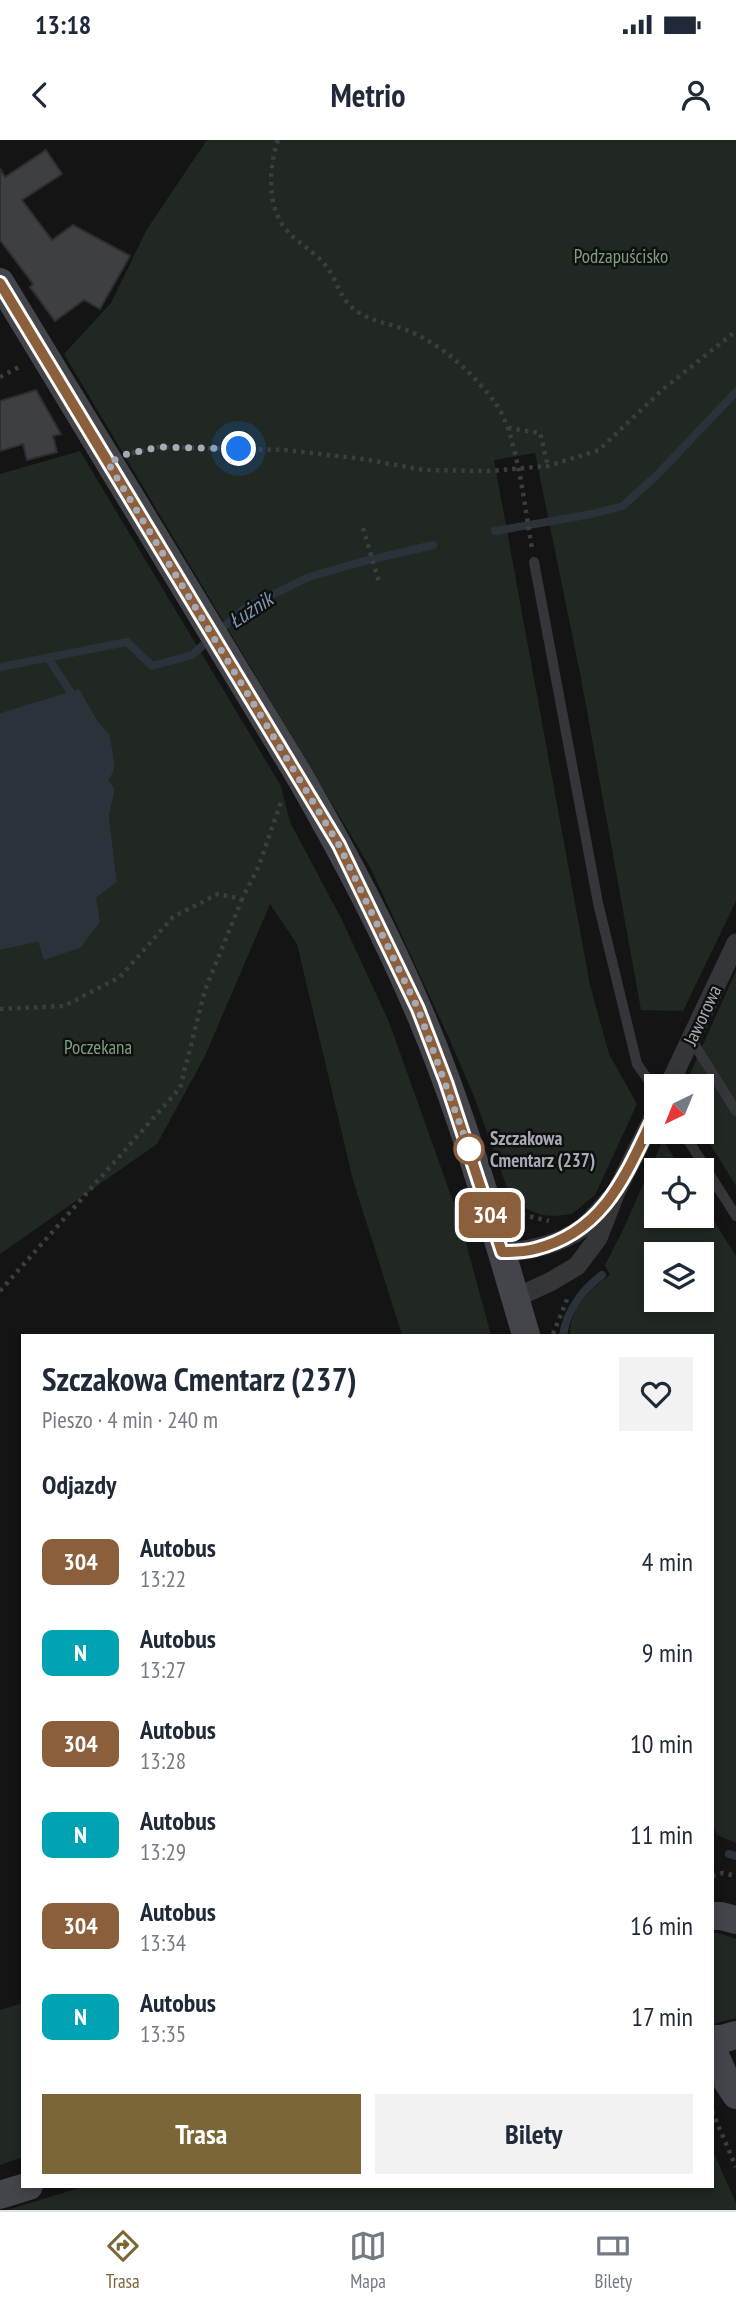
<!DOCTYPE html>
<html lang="pl">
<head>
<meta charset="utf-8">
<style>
	:root { --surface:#fff; --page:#f2f2f3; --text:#1f2937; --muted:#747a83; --line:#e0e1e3; --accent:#7a6637 }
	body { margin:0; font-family:"PT Sans Narrow",sans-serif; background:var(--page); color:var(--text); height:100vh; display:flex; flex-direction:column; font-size:26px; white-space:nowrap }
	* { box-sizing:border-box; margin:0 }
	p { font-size:23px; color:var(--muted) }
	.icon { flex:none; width:38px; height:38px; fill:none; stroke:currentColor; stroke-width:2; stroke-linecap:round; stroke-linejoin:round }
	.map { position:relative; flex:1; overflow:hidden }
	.panel { position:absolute; left:21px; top:1194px; width:693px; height:854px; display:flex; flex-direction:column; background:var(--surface); border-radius:0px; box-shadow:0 4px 10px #0003 }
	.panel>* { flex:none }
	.badge { padding:0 14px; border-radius:10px; font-size:24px; line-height:46px }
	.needle { width:46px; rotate:223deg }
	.fabs { position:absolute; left:644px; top:934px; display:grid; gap:14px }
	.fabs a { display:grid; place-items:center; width:70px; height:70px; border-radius:0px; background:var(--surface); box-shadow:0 4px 10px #0003; font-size:35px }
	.you { position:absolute; width:35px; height:35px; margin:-18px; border:5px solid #fff; border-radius:50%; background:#1a73e8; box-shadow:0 0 0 10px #1a73e833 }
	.map>.badge { position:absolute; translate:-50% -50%; box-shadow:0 0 0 4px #fff }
	h2 { padding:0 21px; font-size:26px; line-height:63px }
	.round { display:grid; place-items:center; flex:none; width:74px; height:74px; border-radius:0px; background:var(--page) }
	.overview { display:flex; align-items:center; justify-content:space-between; height:119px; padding:0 21px }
	h1 { font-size:33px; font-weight:700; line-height:52px }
	.primary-button { display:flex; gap:14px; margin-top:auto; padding:14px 21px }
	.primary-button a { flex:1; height:80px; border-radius:0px; background:var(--accent); color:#fff; font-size:28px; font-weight:700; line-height:80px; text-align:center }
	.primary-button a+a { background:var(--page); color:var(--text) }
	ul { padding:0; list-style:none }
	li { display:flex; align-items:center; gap:21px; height:91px; padding:0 21px }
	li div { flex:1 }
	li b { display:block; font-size:26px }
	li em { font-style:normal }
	li .badge { min-width:77px; font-weight:700; text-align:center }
	.status { display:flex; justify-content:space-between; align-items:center; height:49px; padding:0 35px; background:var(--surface); direction:ltr }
	.status svg { height:19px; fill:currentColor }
	header { display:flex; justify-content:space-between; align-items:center; height:91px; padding:0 21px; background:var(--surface); font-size:32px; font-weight:700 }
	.tabs { display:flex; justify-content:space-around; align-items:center; height:98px; border-top:2px solid var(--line); background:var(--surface); font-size:19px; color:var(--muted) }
	.tabs a { display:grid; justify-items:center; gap:4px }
	.tabs .active { color:var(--accent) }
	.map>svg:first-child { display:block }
	.green { fill:#202821; fill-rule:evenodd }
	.water { fill:#2b3239 }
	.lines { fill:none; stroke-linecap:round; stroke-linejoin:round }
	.stream { stroke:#2b3239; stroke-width:8 }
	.building { fill:#3e3f42; stroke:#2e2e31; stroke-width:2 }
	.path { stroke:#3b3d41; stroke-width:4.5; stroke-dasharray:3.5 5; stroke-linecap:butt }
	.lane { stroke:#35363a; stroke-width:10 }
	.street { stroke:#35363a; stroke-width:19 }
	.secondary { stroke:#43454a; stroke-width:28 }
	.line-casing { stroke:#fff; stroke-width:16 }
	.line { stroke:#8b5e3c; stroke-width:10 }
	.walk { stroke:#a6aab5; stroke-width:7; stroke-dasharray:0 12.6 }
	.stop-dot { fill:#fff; stroke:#8b5e3c; stroke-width:3.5 }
	.labels { text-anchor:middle; stroke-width:5; stroke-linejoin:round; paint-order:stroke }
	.park-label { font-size:19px; fill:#7ea080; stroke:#0f0f10 }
	.street-label { font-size:19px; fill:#a6aab5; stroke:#0f0f10 }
	.stop-label { font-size:19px; font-weight:bold; fill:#a6aab5; stroke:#0f0f10; text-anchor:start }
	.water-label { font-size:21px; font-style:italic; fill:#7e97af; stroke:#0f0f10 }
</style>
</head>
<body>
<div class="status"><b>13:18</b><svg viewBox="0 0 49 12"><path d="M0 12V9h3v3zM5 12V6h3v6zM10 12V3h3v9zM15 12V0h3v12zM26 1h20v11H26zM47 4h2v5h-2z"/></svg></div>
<header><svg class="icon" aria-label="back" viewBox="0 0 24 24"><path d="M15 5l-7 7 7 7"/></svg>Metrio<svg class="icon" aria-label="person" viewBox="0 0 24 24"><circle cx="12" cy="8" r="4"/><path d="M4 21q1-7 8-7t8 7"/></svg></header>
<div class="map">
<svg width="736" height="2070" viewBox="0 0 736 2070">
	<rect width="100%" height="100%" fill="#141415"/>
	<g class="green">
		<polygon points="207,0 736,0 736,761 683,871 641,870 581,538 535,313 494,320 590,845 609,914 637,964 595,1055 572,1074 555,1076 541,1075 525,1068 510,1056 475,959 449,898 371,729 64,214 111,163 147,89"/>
		<polygon points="80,311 281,646 290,682 342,780 389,882 460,1081 491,1195 402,1195 353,1040 297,804 270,764 204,918 157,1004 0,1114 0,810 38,802 44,820 96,758 117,742 109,676 115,649 109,641 115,627 110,595 97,580 79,550 0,573 0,334"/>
		<polygon points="736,831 736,1046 702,991 702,947 684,947"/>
		<path d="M663,1000L682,1031H656V1076H702V1062L736,1116V1703L717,1695L712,1681V1195H570C570,1168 589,1150 610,1135L605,1125L623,1090ZM656,1115H702V1160H656Z"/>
		<polygon points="712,1793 719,1793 736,1799 736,1878 712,1884"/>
		<polygon points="23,1863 23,2017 0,2025 0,1870"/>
		<polygon points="712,2009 736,2063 736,2070 7,2070 86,2046 712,2046"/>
	</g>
	<polygon class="water" points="79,549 97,580 110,595 115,627 109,641 115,649 109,676 117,742 96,758 100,782 80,808 44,820 38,802 0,810 0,573"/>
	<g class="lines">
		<g class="stream">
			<polyline points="495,391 592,374 623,366 658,334 736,252"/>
			<polyline points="48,518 70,551"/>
			<polyline points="0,527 127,502 152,526 192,515 245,468 309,437 361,422 433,405"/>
			<path d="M563,1195C567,1171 582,1150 602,1135"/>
			<polyline points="729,1714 736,1716"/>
		</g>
	</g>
	<g class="building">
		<polygon points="46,10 62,34 22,60 52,100 73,85 130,116 100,169 84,160 55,181 30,147 33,144 0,100 0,29 5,37"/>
		<polygon points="36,250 61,294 53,296 57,312 27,320 23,304 0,311 0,261"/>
	</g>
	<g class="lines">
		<g class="path">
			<path d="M278,0C268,31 266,71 291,95C303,106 317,114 327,127C339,144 340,162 361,174C375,182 391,184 406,190C442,204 473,233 496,264C517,292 525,371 532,408"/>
			<polyline points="0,237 21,226"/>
			<polyline points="508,288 540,293 548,326"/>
			<polyline points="132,313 159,307 286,310 363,319 424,330 489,331 548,326 599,310 662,250 736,191"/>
			<polyline points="363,388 379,442"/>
			<polyline points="0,869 64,866 120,837 173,777 218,754 242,759 258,728 282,659"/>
			<polyline points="515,1069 524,1075 549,1081"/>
			<polyline points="0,1151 180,948 205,850 242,759"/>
			<polyline points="553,1194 568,1157"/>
			<polyline points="712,1736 723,1733 736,1736"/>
			<polyline points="712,1971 736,2027"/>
		</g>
		<g class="lane">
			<polyline points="534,422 598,763 637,924 656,951"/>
			<polyline points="691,899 736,971"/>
			<polyline points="683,992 736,1076"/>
		</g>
		<g class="street">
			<polyline points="668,947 736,803"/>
			<path d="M502,1113C530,1110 559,1105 582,1088C592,1080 601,1068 610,1059"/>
			<polyline points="515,1158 550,1142 577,1126 598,1098 616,1052 656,972"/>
		</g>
		<g class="secondary">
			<path d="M0,142L300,637C343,712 384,789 418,869C463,974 494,1086 526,1195"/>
			<polyline points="712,1776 721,1776 736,1780"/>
			<polyline points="712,1899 722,1899 736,1895"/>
			<polyline points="712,1908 725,1938 736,1955"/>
			<polyline points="0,2055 29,2046"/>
		</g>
	</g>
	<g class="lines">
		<g class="line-casing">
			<path id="line" d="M0,143L339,705L418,869L446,942L502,1112C512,1112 524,1112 535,1109C607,1091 627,1031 656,972"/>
		</g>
		<use href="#line" class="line"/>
		<polyline class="walk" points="239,309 159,307 127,314 108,323 339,705 418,869 469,1009"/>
	</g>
	<circle class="stop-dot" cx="469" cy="1009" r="14"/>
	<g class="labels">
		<g class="park-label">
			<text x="621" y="123">Podzapuścisko</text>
			<text x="98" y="914">Poczekana</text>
		</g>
		<g class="street-label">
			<text transform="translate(702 875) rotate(-65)" y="7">Jaworowa</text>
		</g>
		<g class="stop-label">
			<text x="490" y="1005">Szczakowa<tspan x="490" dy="22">Cmentarz (237)</tspan></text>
		</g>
		<g class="water-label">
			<text transform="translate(251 470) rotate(-33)" y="7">Łużnik</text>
		</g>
	</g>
</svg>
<div class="fabs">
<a><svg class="needle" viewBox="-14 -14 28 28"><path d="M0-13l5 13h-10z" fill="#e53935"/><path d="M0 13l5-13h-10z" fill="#747a83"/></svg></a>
<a><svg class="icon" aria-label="locate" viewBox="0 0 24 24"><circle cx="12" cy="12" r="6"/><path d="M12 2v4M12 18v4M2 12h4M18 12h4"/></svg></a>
<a><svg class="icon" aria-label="layers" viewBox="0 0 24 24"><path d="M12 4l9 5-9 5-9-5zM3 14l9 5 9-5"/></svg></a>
</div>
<div class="you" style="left:239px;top:309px"></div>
<b class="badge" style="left:490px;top:1075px;background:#8b5e3c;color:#fff">304</b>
<section class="panel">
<div class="overview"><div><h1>Szczakowa Cmentarz (237)</h1><p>Pieszo · 4 min · 240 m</p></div><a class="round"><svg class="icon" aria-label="heart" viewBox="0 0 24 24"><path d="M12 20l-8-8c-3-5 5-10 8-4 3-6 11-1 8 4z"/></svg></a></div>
<h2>Odjazdy</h2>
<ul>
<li><span class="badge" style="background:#8b5e3c;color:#fff">304</span><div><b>Autobus</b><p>13:22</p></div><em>4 min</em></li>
<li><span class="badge" style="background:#00a3b4;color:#fff">N</span><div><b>Autobus</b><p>13:27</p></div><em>9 min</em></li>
<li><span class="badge" style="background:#8b5e3c;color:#fff">304</span><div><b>Autobus</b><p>13:28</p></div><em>10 min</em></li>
<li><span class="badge" style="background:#00a3b4;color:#fff">N</span><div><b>Autobus</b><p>13:29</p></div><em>11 min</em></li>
<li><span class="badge" style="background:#8b5e3c;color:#fff">304</span><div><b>Autobus</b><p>13:34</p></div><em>16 min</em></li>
<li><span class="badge" style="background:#00a3b4;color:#fff">N</span><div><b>Autobus</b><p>13:35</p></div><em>17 min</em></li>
</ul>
<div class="primary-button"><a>Trasa</a><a>Bilety</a></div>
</section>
</div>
<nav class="tabs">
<a class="active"><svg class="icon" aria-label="directions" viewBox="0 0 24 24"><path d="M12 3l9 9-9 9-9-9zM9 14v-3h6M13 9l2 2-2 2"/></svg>Trasa</a>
<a><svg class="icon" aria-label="map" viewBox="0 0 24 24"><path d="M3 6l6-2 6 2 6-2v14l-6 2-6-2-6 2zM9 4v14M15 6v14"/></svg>Mapa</a>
<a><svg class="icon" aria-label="tickets" viewBox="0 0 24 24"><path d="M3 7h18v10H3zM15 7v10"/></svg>Bilety</a>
</nav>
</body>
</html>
